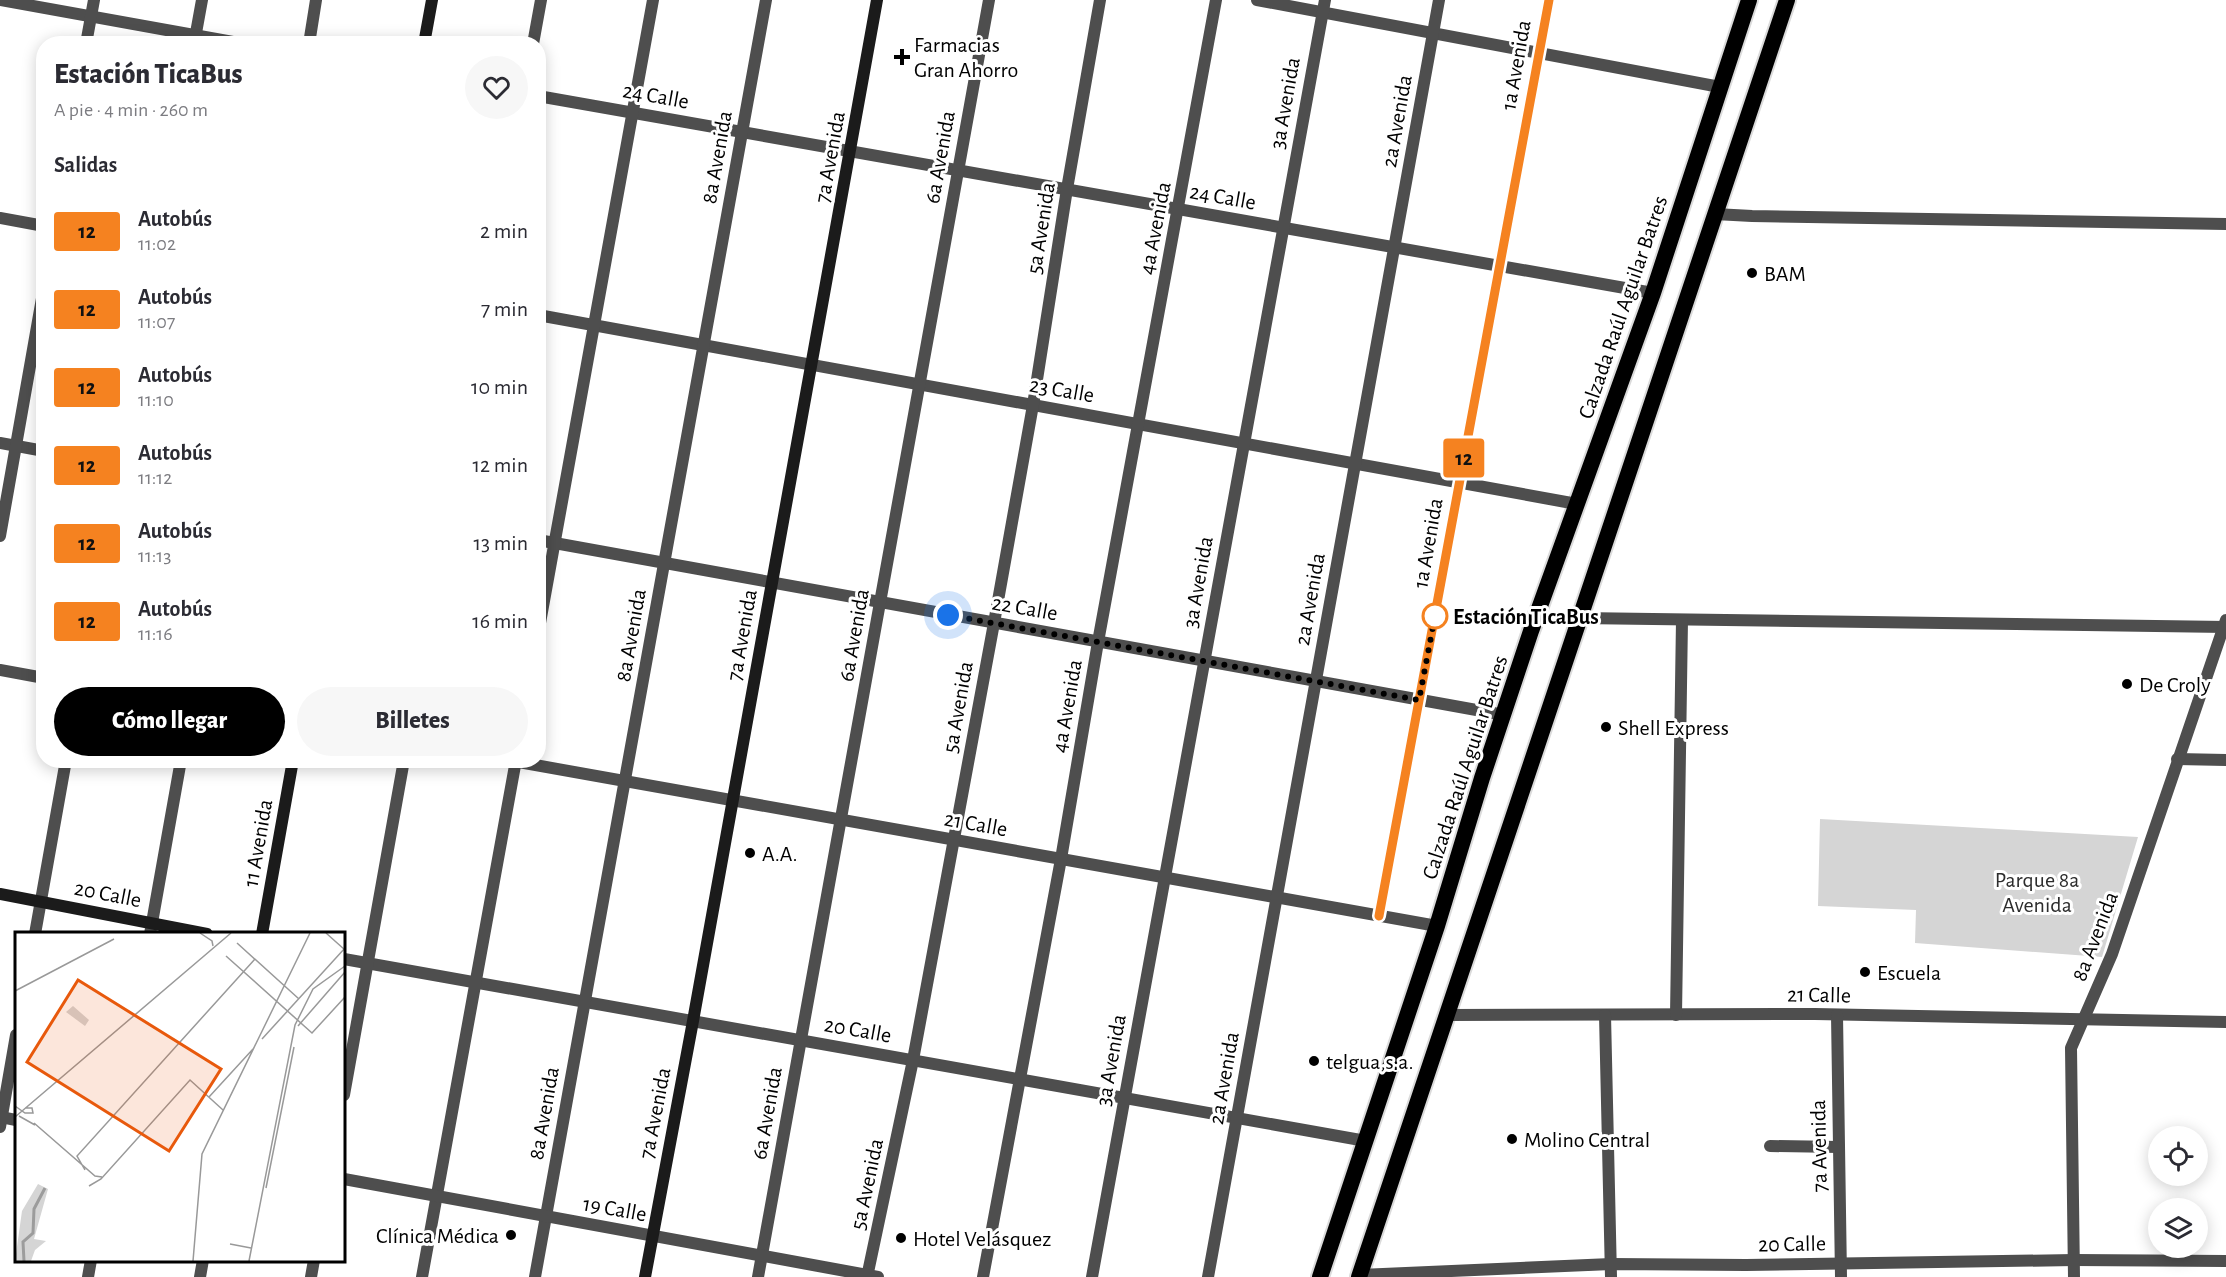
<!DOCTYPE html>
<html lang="es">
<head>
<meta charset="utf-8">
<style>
	:root { --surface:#fff; --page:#f7f7f7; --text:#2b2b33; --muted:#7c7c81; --accent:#000 }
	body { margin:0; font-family:"Alegreya Sans",sans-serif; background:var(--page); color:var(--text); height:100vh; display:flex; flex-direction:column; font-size:22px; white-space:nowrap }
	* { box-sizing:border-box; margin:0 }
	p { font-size:20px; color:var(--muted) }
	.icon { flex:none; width:33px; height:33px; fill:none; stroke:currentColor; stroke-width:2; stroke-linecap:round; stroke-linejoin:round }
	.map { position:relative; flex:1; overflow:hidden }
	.drawer { position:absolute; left:36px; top:36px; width:510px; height:732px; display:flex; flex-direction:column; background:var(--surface); border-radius:24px; box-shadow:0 3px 15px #0003 }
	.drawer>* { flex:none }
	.badge { padding:0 12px; border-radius:4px; font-size:21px; line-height:39px }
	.tools { position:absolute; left:2148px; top:1126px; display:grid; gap:12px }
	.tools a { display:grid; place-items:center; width:60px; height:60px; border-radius:50%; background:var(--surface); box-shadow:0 3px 15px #0003; font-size:30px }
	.you { position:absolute; width:30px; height:30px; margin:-15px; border:4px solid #fff; border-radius:50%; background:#1a73e8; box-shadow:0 0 0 9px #1a73e833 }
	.map>.badge { position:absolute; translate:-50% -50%; box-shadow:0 0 0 3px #fff }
	h2 { padding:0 18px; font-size:22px; line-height:54px }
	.round { display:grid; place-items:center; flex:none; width:63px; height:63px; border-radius:32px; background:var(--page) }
	.head { display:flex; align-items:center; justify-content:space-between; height:102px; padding:0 18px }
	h1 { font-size:28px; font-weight:800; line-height:45px }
	.primary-button { display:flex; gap:12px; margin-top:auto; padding:12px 18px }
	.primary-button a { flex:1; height:69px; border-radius:36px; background:var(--accent); color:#fff; font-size:24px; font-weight:800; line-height:69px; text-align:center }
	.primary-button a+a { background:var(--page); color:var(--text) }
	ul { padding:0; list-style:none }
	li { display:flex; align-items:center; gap:18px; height:78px; padding:0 18px }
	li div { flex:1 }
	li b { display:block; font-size:22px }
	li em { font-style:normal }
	li .badge { min-width:66px; font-weight:700; text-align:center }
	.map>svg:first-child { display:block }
	.green { fill:#d5d5d5 }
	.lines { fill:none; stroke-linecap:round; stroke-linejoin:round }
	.trunk-casing { stroke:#dbdbdb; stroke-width:20 }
	.minor { stroke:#4e4e4e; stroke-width:12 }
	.tertiary { stroke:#4e4e4e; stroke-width:12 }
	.secondary { stroke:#1b1b1b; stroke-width:12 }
	.trunk { stroke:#000; stroke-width:16 }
	.line-casing { stroke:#fff; stroke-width:14 }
	.line { stroke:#f58220; stroke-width:9 }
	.walk { stroke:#000; stroke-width:6; stroke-dasharray:0 10.8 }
	.poi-dot { fill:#000; stroke:#fff; stroke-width:2 }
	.stop-dot { fill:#fff; stroke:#f58220; stroke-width:3 }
	.labels { text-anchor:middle; stroke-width:6; stroke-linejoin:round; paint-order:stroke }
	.poi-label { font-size:22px; fill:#000; stroke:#fff; text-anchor:start }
	.street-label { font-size:22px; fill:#000; stroke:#fff }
	.stop-label { font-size:22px; font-weight:bold; fill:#000; stroke:#fff; text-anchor:start }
	.park-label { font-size:22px; fill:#2c2c2c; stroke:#fff }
	.inset-river { fill:none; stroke:#9c9c9c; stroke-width:3 }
	.inset-road { fill:none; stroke:#999; stroke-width:1.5 }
	.view { fill:#e8590c; fill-opacity:0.15; stroke:#e8590c; stroke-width:3 }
	.inset-edge { fill:none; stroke:#000; stroke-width:3 }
</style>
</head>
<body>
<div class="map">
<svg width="2226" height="1277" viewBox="0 0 2226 1277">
	<rect width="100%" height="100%" fill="#fff"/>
	<polygon class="green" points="1820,819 2138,837 2102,957 1915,943 1916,910 1818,906"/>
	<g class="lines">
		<g class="trunk-casing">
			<g id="trunk">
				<polyline points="1320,1277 1437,926 1482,778 1531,631 1653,293 1749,0"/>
				<polyline points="1359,1277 1787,0"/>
			</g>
		</g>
		<g class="minor">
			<polyline points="0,0 244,44"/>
			<polyline points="1257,0 1720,87"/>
			<polyline points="86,44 94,0"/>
			<polyline points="194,44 202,0"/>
			<polyline points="309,44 316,0"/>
			<polyline points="533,44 541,0"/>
			<polyline points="538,96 1653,293"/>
			<polyline points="1715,214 1752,216 2226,224"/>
			<polyline points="0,218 44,226"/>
			<polyline points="538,315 1577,504"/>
			<polyline points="0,443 44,451"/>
			<polyline points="0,536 44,287"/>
			<polyline points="538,540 1504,715"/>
			<polyline points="1580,618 2226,627"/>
			<polyline points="538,634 653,0"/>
			<polyline points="0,670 44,678"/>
			<polyline points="2177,759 2226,760"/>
			<polyline points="507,760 1437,926"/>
			<polyline points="1379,916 1549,0"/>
			<polyline points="35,934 66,760"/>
			<polyline points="150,934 181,760"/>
			<polyline points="344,959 1366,1141"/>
			<polyline points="1448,1015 1815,1014 2226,1022"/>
			<polyline points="1605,1015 1611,1277"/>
			<polyline points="1676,1015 1682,620"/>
			<polyline points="1837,1015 1841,1277"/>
			<polyline points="344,1095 404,760"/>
			<polyline points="0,1127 16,1035"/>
			<polyline points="1770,1146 1839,1147"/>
			<polyline points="1360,1275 1611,1264 1746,1265 2074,1260 2226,1261"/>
			<polyline points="88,1277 91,1260"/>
			<polyline points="311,1277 314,1260"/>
			<polyline points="422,1277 516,760"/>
			<polyline points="535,1277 766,0"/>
			<polyline points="758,1277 989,0"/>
			<polyline points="867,1277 913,1060 994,623 1033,405 1067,189 1100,0"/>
			<polyline points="983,1277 1061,859 1098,642 1216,0"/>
			<polyline points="1092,1277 1325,0"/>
			<polyline points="1208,1277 1439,0"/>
			<polyline points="2074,1277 2071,1048 2112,954 2226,620"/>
		</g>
		<g class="tertiary">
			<polyline points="0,1117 16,1120"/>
			<polyline points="344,1179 878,1277"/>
			<polyline points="200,1277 203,1260"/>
		</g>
		<g class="secondary">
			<polyline points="424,44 432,0"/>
			<polyline points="0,894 207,934"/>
			<polyline points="262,934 293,760"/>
			<polyline points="645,1277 693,1021 877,0"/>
		</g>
		<use href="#trunk" class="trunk"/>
	</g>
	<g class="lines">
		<g class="line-casing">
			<polyline id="line" points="1379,916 1549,0"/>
		</g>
		<use href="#line" class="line"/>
		<polyline class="walk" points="948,615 1419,700 1435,616"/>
	</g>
	<g class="poi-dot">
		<path d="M899 48h6v6h6v6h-6v6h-6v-6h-6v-6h6z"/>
		<circle cx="1752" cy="273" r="6"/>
		<circle cx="2127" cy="684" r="6"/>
		<circle cx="1606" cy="727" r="6"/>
		<circle cx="750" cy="853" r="6"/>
		<circle cx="1865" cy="972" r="6"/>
		<circle cx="1314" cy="1061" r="6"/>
		<circle cx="1512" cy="1139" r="6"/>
		<circle cx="511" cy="1235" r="6"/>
		<circle cx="901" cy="1238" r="6"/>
	</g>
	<circle class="stop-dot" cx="1435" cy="616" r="12"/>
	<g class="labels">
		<g class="poi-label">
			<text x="914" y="52">Farmacias<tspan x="914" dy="25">Gran Ahorro</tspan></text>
			<text x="1764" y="281">BAM</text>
			<text x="2139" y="692">De Croly</text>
			<text x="1618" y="735">Shell Express</text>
			<text x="762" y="861">A.A.</text>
			<text x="1877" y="980">Escuela</text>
			<text x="1326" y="1069">telgua,s.a.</text>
			<text x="1524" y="1147">Molino Central</text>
			<text x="499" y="1243" text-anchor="end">Clínica Médica</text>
			<text x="913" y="1246">Hotel Velásquez</text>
		</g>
		<g class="street-label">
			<text transform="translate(1515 65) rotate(-80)" y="8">1a Avenida</text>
			<text transform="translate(656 95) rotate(10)" y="8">24 Calle</text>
			<text transform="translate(1284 103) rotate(-80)" y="8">3a Avenida</text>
			<text transform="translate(1396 121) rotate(-80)" y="8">2a Avenida</text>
			<text transform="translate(716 157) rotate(-80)" y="8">8a Avenida</text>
			<text transform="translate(829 157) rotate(-80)" y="8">7a Avenida</text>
			<text transform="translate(939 157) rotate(-80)" y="8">6a Avenida</text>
			<text transform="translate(1223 196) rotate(10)" y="8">24 Calle</text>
			<text transform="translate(1040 228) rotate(-81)" y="8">5a Avenida</text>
			<text transform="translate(1154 228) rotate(-79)" y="8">4a Avenida</text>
			<text transform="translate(1622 307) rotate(-71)" y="8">Calzada Raúl Aguilar Batres</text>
			<text transform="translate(1062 389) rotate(10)" y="8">23 Calle</text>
			<text transform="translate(1427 543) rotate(-80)" y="8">1a Avenida</text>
			<text transform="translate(1197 582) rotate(-80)" y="8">3a Avenida</text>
			<text transform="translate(1309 599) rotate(-80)" y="8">2a Avenida</text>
			<text transform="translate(1025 607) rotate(10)" y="8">22 Calle</text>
			<text transform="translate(630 635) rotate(-80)" y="8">8a Avenida</text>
			<text transform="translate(741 635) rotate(-80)" y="8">7a Avenida</text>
			<text transform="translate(853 635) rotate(-80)" y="8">6a Avenida</text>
			<text transform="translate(1066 706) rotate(-80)" y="8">4a Avenida</text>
			<text transform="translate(957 707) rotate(-80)" y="8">5a Avenida</text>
			<text transform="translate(1464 767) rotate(-72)" y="8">Calzada Raúl Aguilar Batres</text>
			<text transform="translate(976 823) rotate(10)" y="8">21 Calle</text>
			<text transform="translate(257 843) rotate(-80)" y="8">11 Avenida</text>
			<text transform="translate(108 893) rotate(11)" y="8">20 Calle</text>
			<text transform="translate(2094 936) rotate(-69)" y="8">8a Avenida</text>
			<text transform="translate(1819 994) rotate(1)" y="8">21 Calle</text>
			<text transform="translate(858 1029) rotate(10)" y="8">20 Calle</text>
			<text transform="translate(1110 1060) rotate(-80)" y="8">3a Avenida</text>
			<text transform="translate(1223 1078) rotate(-80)" y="8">2a Avenida</text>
			<text transform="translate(543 1113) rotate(-80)" y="8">8a Avenida</text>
			<text transform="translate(654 1113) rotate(-79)" y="8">7a Avenida</text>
			<text transform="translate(766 1113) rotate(-80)" y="8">6a Avenida</text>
			<text transform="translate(1818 1146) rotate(-91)" y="8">7a Avenida</text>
			<text transform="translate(866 1184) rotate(-78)" y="8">5a Avenida</text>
			<text transform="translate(615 1208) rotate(10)" y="8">19 Calle</text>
			<text transform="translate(1792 1243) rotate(-1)" y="8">20 Calle</text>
		</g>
		<g class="stop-label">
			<text x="1453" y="624">Estación TicaBus</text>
		</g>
		<g class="park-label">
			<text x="2037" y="887">Parque 8a<tspan x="2037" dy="25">Avenida</tspan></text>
		</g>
	</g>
	<g transform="translate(15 932)">
		<rect width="330" height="330" fill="#fff"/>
		<path d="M58,74L74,88L70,94L51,80ZM23,252L33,257L19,307L31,309L20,318L16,329H0L7,279Z" fill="#d5d5d5"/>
		<path class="inset-river" d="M9,329L8,310L18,301L19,277L30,256"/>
		<path class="inset-road" d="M185,1L197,9L198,14M311,1L330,18M222,11L284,67M211,24L297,101L330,65M0,59L99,7M283,94L330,40M247,107L330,16M194,165L238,117M0,174L10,181H18L17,176H10M4,184L20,193M0,185L216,1M19,191L80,244L87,245M70,238L62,224L240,27M74,254L86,247L175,148L208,178M251,256L279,115M215,312L236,316M178,329L187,222L295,1M234,329L280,93L298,57L330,34"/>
		<path class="view" d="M63,48L206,137L154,219L12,130Z"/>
		<rect width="330" height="330" class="inset-edge"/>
	</g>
</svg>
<div class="tools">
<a><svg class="icon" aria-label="locate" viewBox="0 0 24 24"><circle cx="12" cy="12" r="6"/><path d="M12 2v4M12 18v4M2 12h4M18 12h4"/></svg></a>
<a><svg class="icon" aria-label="layers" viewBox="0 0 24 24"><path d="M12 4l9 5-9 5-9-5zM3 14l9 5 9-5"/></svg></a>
</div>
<div class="you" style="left:948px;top:615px"></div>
<b class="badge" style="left:1464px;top:458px;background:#f58220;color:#111">12</b>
<section class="drawer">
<div class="head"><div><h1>Estación TicaBus</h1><p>A pie · 4 min · 260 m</p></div><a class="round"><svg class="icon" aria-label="heart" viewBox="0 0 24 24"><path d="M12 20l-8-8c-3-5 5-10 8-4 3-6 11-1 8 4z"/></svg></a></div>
<h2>Salidas</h2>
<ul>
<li><span class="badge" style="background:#f58220;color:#111">12</span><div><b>Autobús</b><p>11:02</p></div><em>2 min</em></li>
<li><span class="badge" style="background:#f58220;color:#111">12</span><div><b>Autobús</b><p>11:07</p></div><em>7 min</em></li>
<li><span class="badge" style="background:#f58220;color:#111">12</span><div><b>Autobús</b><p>11:10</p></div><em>10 min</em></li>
<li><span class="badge" style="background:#f58220;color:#111">12</span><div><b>Autobús</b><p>11:12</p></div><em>12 min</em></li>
<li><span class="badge" style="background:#f58220;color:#111">12</span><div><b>Autobús</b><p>11:13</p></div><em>13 min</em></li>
<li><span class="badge" style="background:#f58220;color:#111">12</span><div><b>Autobús</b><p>11:16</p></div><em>16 min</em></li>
</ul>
<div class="primary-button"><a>Cómo llegar</a><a>Billetes</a></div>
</section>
</div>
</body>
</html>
